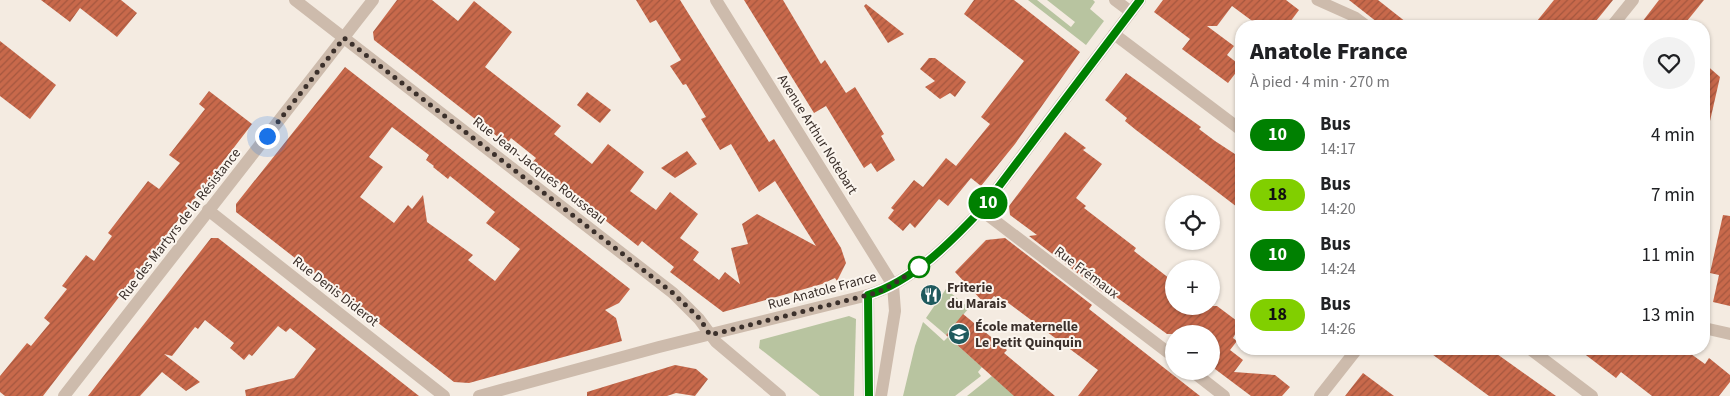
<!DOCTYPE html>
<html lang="fr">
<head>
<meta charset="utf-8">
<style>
	:root { --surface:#fff; --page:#f2f2f2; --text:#202124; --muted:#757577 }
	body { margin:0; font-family:"Source Sans 3",sans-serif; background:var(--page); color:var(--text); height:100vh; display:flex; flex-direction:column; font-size:19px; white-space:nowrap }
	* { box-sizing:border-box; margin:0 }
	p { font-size:16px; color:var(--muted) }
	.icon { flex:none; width:28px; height:28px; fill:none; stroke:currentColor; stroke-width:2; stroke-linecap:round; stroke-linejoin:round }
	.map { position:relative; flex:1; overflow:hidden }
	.side { position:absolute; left:1235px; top:20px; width:475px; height:335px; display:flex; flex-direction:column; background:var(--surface); border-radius:20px; box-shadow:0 1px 4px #0004 }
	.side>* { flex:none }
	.badge { padding:0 10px; border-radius:16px; font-size:18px; line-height:32px }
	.fabs { position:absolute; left:1165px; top:195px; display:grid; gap:10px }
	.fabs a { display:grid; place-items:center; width:55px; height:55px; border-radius:50%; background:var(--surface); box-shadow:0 1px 4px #0004; font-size:25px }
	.you { position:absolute; width:25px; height:25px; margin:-12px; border:4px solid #fff; border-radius:50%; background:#1a73e8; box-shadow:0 0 0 8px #1a73e833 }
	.map>.badge { position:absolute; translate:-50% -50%; box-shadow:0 0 0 2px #fff }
	.round { display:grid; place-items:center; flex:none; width:52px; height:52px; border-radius:26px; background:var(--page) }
	.summary { display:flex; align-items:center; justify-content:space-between; height:85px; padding:0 15px }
	h1 { font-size:24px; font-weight:800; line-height:38px }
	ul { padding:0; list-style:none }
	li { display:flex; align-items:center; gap:15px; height:60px; padding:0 15px }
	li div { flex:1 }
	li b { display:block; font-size:19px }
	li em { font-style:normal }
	li .badge { min-width:55px; font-weight:700; text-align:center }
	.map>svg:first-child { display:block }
	.green { fill:#b8c4a0 }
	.building { fill:url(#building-hatch); fill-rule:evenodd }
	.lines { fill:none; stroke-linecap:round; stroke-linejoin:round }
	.service { stroke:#cdbbac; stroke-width:11 }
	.minor { stroke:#cdbbac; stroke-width:12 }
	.tertiary { stroke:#cdbbac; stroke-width:12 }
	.line-casing { stroke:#fff; stroke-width:11 }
	.line { stroke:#008001; stroke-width:8 }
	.walk { stroke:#3b302b; stroke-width:5; stroke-dasharray:0 9 }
	.stop-dot { fill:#fff; stroke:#008001; stroke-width:2.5 }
	.labels { text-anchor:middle; stroke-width:4; stroke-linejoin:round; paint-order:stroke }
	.street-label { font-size:14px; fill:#3b302b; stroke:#fbf5ee }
	.poi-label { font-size:14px; font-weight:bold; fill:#3b302b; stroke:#fbf5ee; text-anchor:start }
</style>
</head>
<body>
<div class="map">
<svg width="1730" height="396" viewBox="0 0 1730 396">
	<defs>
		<pattern id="building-hatch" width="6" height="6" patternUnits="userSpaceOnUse" patternTransform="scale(1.25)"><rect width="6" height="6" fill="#c8694b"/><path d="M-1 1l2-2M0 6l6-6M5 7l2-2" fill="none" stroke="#a4573f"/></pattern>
	</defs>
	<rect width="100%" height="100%" fill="#f4ebe1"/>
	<g class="green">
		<polygon points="1028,0 1037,0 1071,27 1075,22 1047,0 1093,0 1095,2 1090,9 1104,21 1086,45"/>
		<polygon points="946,289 969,308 946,335 926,318"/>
		<polygon points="849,316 856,319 854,396 820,396 759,348 760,340"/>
		<polygon points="923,322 944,341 948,337 982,367 978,372 981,376 955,396 903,396 915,346"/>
		<polygon points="992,376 1015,396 967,396"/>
	</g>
	<g class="building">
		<polygon points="41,0 121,0 137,13 117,37 80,8 70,22"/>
		<polygon points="397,0 432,0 458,21 474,1 512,32 485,67 561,126 554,134 592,164 608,144 644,172 630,191 656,210 670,192 698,214 680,238 699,252 693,260 719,280 725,272 740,284 731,248 748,244 742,224 757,214 816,246 775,181 759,192 731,144 720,150 701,119 706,117 686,84 683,85 670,66 681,60 656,20 650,23 636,0 680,0 769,142 774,139 841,248 846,263 837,281 835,278 822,284 723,312 670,272 674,267 642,241 638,246 532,163 536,158 511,138 507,144 374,40 373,32"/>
		<polygon points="744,0 783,0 821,64 825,60 846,93 855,87 884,134 881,136 895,160 877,172 871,163 864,168 826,106 814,113"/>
		<polygon points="974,0 1014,0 1080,52 1015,144 981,186 971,178 948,206 939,199 915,228 910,223 903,231 888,218 894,210 891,208 914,180 923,187 946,158 956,166 990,124 981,117 1024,61 964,14"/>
		<polygon points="1163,0 1286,0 1299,10 1287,26 1259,26 1232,6 1217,26 1207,26 1234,46 1227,55 1241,66 1228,83 1182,49 1190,39 1154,12"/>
		<polygon points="1349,0 1378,0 1411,26 1382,26"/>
		<polygon points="1554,0 1613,0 1592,26 1533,26"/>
		<polygon points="1659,0 1704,0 1683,26 1639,26"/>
		<polygon points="866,4 904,34 888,43 864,6"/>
		<polygon points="0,41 56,85 30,119 0,96"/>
		<polygon points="929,58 935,58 966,82 955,97 950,93 940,99 925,87 935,81 920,69"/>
		<polygon points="1704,63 1720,77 1710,121 1704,120"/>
		<path d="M345,67L630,289L619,303L605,310L616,318L622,341L469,383L454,382L236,212V204ZM392,127L429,155L426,160L434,166L433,167L448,179L450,176L495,212L486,223L520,249L495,281L468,260L473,255L427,222L423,195L412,209L408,205L394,223L360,197L383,167L369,157Z"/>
		<polygon points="1126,73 1201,127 1199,129 1215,141 1241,158 1241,210 1136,130 1125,121 1127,118 1105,100"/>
		<polygon points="209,91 252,124 43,396 5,396 0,392 0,376 27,343 31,346 50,323 44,318 67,289 62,286 86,255 94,261 112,236 108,233 148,181 159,189 180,163 169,155 205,109 199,104"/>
		<polygon points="587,92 611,110 600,123 577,105"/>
		<polygon points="1065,132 1086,148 1083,150 1102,164 1076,198 1086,206 1084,208 1136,248 1134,251 1174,282 1174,306 1217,306 1241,324 1233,338 1237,341 1230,350 1243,360 1234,372 1275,375 1290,387 1282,396 1251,396 1211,366 1211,334 1167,334 1104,288 1102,292 1029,236 1037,235 1010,215 1009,206"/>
		<polygon points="687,151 697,164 675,178 661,168"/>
		<polygon points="1723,215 1730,216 1730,306 1713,302 1719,275 1710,273"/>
		<polygon points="211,238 218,238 419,396 246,396 245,390 294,378 316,349 290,328 286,332 278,326 252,356 249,354 244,360 230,348 234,343 205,320 198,329 195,327 172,356 164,354 200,382 186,391 162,372 140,396 88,396"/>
		<polygon points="1005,238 1092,305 1089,309 1200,396 1078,396 1098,370 999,296 997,298 994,296 986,305 955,272 986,240"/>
		<polygon points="963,314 1007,350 1004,353 1055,396 1014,396 946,335"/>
		<polygon points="1425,349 1490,349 1556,396 1489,396"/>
		<polygon points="1578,349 1684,349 1705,364 1709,358 1730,375 1730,382 1719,396 1652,396 1621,372 1616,378"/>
		<polygon points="675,365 696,369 708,379 695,396 676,393 667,396 587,396 587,392"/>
		<polygon points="1363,373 1394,396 1345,396"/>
	</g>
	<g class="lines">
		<polyline class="service" points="1317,0 1355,17 1367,26"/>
		<g class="minor">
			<polyline points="295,0 673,293 699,319 716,342 780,396"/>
			<polyline points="1115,0 1131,12"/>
			<polyline points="1612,26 1633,0"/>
			<polyline points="1114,34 1241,130"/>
			<polyline points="208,210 444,396"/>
			<polyline points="981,210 1174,357"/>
			<polyline points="1704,328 1730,334"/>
			<polyline points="1530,349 1592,396"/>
			<polyline points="1192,371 1224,396"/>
			<polyline points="64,396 373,0"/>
			<polyline points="1320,396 1357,349"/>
		</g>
		<g class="tertiary">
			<polyline points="716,0 893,285 895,311 881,396"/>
			<polyline points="868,295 869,396"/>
			<path d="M479,396L659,347L868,295C913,281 950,243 981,210L1140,0"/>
		</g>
	</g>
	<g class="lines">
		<g class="line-casing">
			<path id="line" d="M869,396L868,295C913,281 950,243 981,210L1140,0"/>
		</g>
		<use href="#line" class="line"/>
		<polyline class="walk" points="267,136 344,38 673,293 700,319 710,335 876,293 892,285 919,267"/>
	</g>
	<defs>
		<g id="restaurant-disc" transform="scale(1.125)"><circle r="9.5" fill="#1f5a5e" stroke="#fbf5ee"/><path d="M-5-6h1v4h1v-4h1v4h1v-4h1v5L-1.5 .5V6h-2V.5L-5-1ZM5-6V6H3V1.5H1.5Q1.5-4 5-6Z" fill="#fff"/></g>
		<g id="school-disc" transform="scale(1.125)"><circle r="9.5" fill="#1f5a5e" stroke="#fbf5ee"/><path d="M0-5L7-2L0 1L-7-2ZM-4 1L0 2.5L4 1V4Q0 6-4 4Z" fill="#fff"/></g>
	</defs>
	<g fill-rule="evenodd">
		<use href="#restaurant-disc" x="931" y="295"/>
		<use href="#school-disc" x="959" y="334"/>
	</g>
	<circle class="stop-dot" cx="919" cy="267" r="10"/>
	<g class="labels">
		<g class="street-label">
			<text transform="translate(818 134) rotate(58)" y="5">Avenue Arthur Notebart</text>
			<text transform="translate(540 170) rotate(38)" y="5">Rue Jean-Jacques Rousseau</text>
			<text transform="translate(179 224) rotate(-52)" y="5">Rue des Martyrs de la Résistance</text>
			<text transform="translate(1087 272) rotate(37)" y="5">Rue Frémaux</text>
			<text transform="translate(822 290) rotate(-15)" y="5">Rue Anatole France</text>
			<text transform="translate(336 291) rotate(38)" y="5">Rue Denis Diderot</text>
		</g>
		<g class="poi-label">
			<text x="947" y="292">Friterie<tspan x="947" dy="16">du Marais</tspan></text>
			<text x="975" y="331">École maternelle<tspan x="975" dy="16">Le Petit Quinquin</tspan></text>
		</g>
	</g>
</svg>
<div class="fabs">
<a><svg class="icon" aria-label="locate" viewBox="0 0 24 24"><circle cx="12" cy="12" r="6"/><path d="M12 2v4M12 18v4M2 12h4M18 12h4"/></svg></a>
<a>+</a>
<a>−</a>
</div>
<div class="you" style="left:267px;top:136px"></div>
<b class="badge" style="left:988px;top:203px;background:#008001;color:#fff">10</b>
<section class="side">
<div class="summary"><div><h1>Anatole France</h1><p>À pied · 4 min · 270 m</p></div><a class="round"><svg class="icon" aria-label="heart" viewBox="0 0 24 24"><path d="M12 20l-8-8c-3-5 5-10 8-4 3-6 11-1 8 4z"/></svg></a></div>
<ul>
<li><span class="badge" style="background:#008001;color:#fff">10</span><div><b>Bus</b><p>14:17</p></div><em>4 min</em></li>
<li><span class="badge" style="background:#81cf00;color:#111">18</span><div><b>Bus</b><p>14:20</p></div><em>7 min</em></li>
<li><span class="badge" style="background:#008001;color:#fff">10</span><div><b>Bus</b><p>14:24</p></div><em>11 min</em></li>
<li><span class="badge" style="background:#81cf00;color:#111">18</span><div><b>Bus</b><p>14:26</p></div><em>13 min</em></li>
</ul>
</section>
</div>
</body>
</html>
